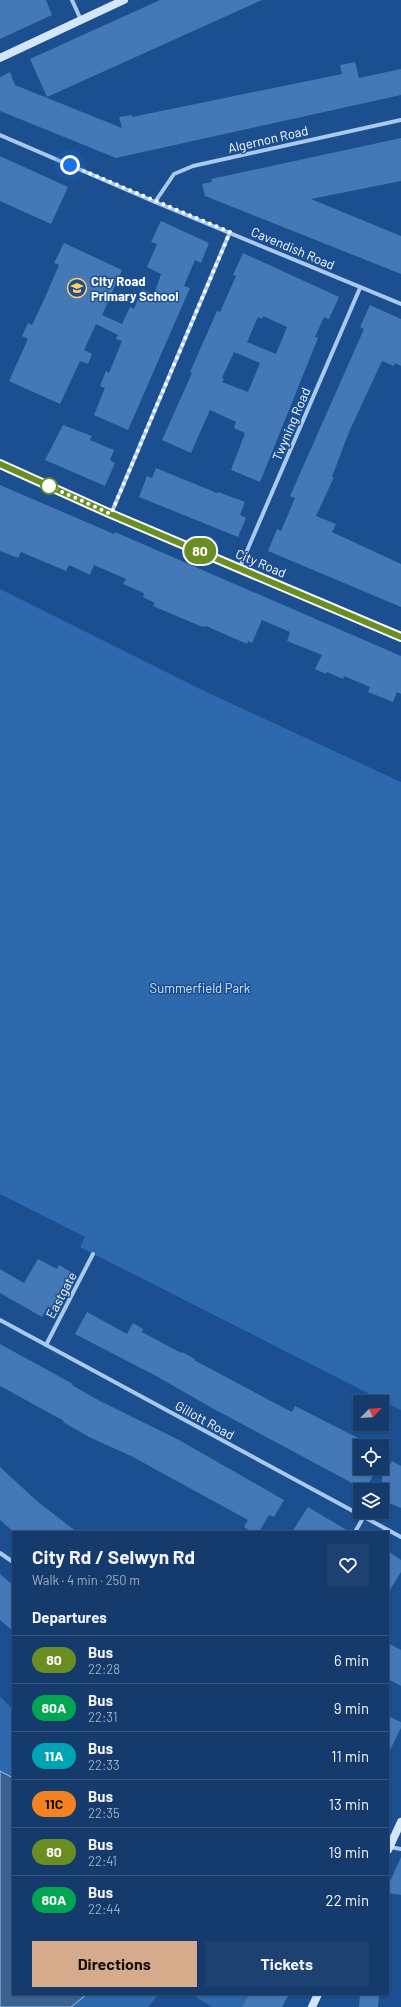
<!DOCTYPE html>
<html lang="en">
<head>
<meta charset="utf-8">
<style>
	:root { --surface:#143b6b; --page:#1d4271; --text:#f1f3f6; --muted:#9dadc1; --line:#33557e; --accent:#d6ab8b }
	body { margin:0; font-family:Barlow,sans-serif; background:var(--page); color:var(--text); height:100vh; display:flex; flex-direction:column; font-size:15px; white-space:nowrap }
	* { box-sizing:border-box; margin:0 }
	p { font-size:13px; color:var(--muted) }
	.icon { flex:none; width:22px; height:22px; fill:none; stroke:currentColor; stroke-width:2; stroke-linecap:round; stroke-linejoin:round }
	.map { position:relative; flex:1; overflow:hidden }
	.side { position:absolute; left:12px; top:1531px; width:377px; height:464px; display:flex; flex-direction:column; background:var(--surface); border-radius:0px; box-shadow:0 1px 3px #0004,0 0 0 1px var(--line) }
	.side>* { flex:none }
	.badge { padding:0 8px; border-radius:13px; font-size:14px; line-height:26px }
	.needle { width:26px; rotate:65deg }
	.controls { position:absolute; left:353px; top:1395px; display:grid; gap:8px }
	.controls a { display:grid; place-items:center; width:36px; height:36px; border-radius:0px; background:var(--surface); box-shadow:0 1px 3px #0004,0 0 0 1px var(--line); font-size:20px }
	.you { position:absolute; width:20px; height:20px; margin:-10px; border:3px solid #fff; border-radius:50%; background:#1a73e8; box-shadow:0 0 0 6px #1a73e833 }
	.map>.badge { position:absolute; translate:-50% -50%; box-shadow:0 0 0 2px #fff }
	h2 { padding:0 20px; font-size:15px; line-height:36px }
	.round { display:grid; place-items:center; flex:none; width:42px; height:42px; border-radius:0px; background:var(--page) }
	.summary { display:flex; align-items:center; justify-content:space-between; height:68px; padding:0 20px }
	h1 { font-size:19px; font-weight:700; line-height:30px }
	.cta { display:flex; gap:8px; margin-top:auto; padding:8px 20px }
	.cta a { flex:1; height:46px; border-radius:0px; background:var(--accent); color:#111; font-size:16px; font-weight:700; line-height:46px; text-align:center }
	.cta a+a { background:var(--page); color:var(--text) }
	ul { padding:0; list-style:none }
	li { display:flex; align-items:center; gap:12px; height:48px; padding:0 20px; border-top:1px solid var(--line) }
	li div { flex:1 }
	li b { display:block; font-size:15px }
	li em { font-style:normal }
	li .badge { min-width:44px; font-weight:700; text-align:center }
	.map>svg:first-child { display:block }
	.green { fill:#2e69ad }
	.water { fill:#3c6290; stroke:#9cc4f0 }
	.building { fill:#4478b7; fill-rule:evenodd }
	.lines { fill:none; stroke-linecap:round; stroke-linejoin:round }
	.street { stroke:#a9c9ee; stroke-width:4 }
	.secondary { stroke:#d6e6fa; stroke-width:8 }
	.primary { stroke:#f0f6ff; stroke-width:10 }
	.line-casing { stroke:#fff; stroke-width:9 }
	.line { stroke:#6b8e23; stroke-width:6 }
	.walk { stroke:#fff; stroke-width:4; stroke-dasharray:0 7.2 }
	.stop-dot { fill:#fff; stroke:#6b8e23; stroke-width:2 }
	.labels { text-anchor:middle; stroke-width:3; stroke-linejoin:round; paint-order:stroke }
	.street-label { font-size:13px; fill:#fff; stroke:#1b4f8f }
	.poi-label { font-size:13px; font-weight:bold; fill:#fff; stroke:#1b4f8f; text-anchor:start }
	.park-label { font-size:13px; fill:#cfe3fa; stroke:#1b4f8f }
</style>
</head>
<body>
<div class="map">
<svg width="401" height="2007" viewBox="0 0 401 2007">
	<rect width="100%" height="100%" fill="#1b4f8f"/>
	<g class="green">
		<polygon points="0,589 200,689 401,782 401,1410 80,1247 85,1237 0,1194"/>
		<polygon points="0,1696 13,1710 13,1994 159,1994 148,2007 0,2007"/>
		<polygon points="191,1994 249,1994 242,2007 212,2007"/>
	</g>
	<polygon class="water" points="0,1771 13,1778 13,1994 87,1994 71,2007 0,2007"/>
	<g class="building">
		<polygon points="0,0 46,0 52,15 0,39"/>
		<polygon points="160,0 262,0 47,97 30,59"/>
		<polygon points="355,62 359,78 401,69 401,95 116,158 0,111 0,77 10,72 15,85 122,128 119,117 132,115 132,117 342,74 340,65"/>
		<polygon points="401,138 401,181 311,199 401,236 401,274 205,196 202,184 212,182 211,179"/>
		<polygon points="0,156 68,187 51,224 0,201"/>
		<polygon points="161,221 209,243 201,263 195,260 184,286 190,288 128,430 94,415 105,388 100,386 106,371 109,373 122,341 116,339 118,335 96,324 84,350 92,354 88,364 80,361 60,404 9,381 28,339 22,336 28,323 32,325 43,302 59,265 54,263 64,243 122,270 102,315 122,324 130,307 134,309 142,289 154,295 161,274 147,267 157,244 151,242"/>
		<path d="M243,253L339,297L329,319L324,317L315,337L318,338L260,482L231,470L245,433L234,428L236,422L210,410L191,453L162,440L192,373L190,372L217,311L220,312L236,276L233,275ZM263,316L287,327L276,354L247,342L258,317L262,319ZM234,352L260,363L248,392L222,382L224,379L222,378Z"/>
		<polygon points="370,305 401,319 401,366 395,363 394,366 382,361 349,432 332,477 334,477 316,516 336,524 332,532 401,564 401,607 268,551 277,529 281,531 295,498 290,496 364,329 360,327"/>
		<polygon points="63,425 92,436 90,440 114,450 110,460 115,463 105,486 45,460"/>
		<polygon points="156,468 217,493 218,492 245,502 240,515 246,518 238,537 139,497 147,476 152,478"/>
		<polygon points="0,485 114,534 115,532 401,656 401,694 397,692 393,702 368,692 370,687 344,676 343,679 327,672 326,674 315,669 322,655 287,641 290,632 262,620 252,643 248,641 247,644 206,626 205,627 200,626 153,606 155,603 143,597 144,593 123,584 126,579 94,565 90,575 69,565 66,571 21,552 18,558 0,551"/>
		<polygon points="38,1259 57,1269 59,1265 71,1272 51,1308 48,1306 42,1317 0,1293 0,1269 24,1283"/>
		<polygon points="87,1312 127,1334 133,1323 143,1329 142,1332 181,1353 182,1352 195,1359 194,1360 284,1408 292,1412 295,1406 360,1439 360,1468 377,1468 365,1490 212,1408 158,1377 75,1334"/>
		<polygon points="0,1344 73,1384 72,1385 98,1400 179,1440 284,1500 274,1517 269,1515 259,1532 252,1532 244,1527 248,1520 131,1456 89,1437 63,1422 64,1421 0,1386"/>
		<polygon points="392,1461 401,1466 401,1508 382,1500 382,1468 388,1468"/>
		<polygon points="0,1467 38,1502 77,1532 14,1532 0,1520"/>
		<polygon points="308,1507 350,1532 292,1532"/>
		<polygon points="388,1551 401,1560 401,1572 388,1593"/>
		<polygon points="0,1574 13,1585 13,1631 0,1620"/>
		<polygon points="388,1643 401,1650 401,1686 388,1679"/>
		<polygon points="388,1716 401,1722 401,1728 388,1754"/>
		<polygon points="401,1857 401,1895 388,1893 388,1886"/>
		<polygon points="249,1994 289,1994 282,2007 242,2007"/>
		<polygon points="360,1994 379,1994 378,2007 359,2007"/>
	</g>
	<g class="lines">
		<g class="street">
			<polyline points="72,0 81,20"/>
			<polyline points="0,135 155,202 401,304"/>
			<polyline points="155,202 174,174 193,166 401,120"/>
			<polyline points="111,514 230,232"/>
			<polyline points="240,567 360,288"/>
			<polyline points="0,1320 401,1537"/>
			<polyline points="46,1345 93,1254"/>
			<polyline points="355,1532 363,1518"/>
			<polyline points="0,1553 13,1562"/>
			<polyline points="390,1847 401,1849"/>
		</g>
		<g class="secondary">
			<polyline points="0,58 124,0"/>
			<polyline points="388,1850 401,1822"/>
			<polyline points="312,2007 318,1994"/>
		</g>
		<polyline class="primary" points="0,464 111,514 401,637"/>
	</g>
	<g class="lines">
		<g class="line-casing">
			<polyline id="line" points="0,464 111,514 401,637"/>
		</g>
		<use href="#line" class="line"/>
		<polyline class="walk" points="49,486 111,514 230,232 70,165"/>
	</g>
	<defs>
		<g id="school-ring" transform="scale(1)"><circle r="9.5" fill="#1b4f8f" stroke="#ffd166" stroke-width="1.5"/><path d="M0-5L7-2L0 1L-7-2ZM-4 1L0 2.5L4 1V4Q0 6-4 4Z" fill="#ffd166"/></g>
	</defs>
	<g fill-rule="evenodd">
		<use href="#school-ring" x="77" y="288"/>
	</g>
	<circle class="stop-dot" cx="49" cy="486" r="8"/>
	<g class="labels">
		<g class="street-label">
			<text transform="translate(268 139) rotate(-13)" y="5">Algernon Road</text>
			<text transform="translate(293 248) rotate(23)" y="5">Cavendish Road</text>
			<text transform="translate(291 424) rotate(-67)" y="5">Twyning Road</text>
			<text transform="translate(261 563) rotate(23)" y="5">City Road</text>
			<text transform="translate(61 1295) rotate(-62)" y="5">Eastgate</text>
			<text transform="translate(205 1420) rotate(29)" y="5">Gillott Road</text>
		</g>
		<g class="poi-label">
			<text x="91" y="286">City Road<tspan x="91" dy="15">Primary School</tspan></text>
		</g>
		<g class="park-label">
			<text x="200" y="993">Summerfield Park</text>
		</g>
	</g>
</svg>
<div class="controls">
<a><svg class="needle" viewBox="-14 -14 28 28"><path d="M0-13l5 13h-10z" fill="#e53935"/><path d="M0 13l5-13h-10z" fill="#9dadc1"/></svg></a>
<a><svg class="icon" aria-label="locate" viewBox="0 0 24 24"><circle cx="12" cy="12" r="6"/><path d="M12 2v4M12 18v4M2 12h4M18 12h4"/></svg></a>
<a><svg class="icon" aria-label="layers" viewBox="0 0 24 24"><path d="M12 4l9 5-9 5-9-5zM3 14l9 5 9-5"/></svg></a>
</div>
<div class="you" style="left:70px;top:165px"></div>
<b class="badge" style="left:200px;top:551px;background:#6b8e23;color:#fff">80</b>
<section class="side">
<div class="summary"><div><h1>City Rd / Selwyn Rd</h1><p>Walk · 4 min · 250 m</p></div><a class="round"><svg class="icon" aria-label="heart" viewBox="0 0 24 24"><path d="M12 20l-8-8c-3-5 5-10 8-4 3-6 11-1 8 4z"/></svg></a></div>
<h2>Departures</h2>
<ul>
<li><span class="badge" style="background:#6b8e23;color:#fff">80</span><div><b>Bus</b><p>22:28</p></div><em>6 min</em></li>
<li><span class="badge" style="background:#00a651;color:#fff">80A</span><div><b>Bus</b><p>22:31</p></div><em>9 min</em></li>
<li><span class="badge" style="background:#00a3b4;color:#fff">11A</span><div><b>Bus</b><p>22:33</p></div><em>11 min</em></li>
<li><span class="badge" style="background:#f58220;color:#111">11C</span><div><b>Bus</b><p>22:35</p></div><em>13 min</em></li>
<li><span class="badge" style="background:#6b8e23;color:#fff">80</span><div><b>Bus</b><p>22:41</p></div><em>19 min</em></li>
<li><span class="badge" style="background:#00a651;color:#fff">80A</span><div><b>Bus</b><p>22:44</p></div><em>22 min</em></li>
</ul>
<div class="cta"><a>Directions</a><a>Tickets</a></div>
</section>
</div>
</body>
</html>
